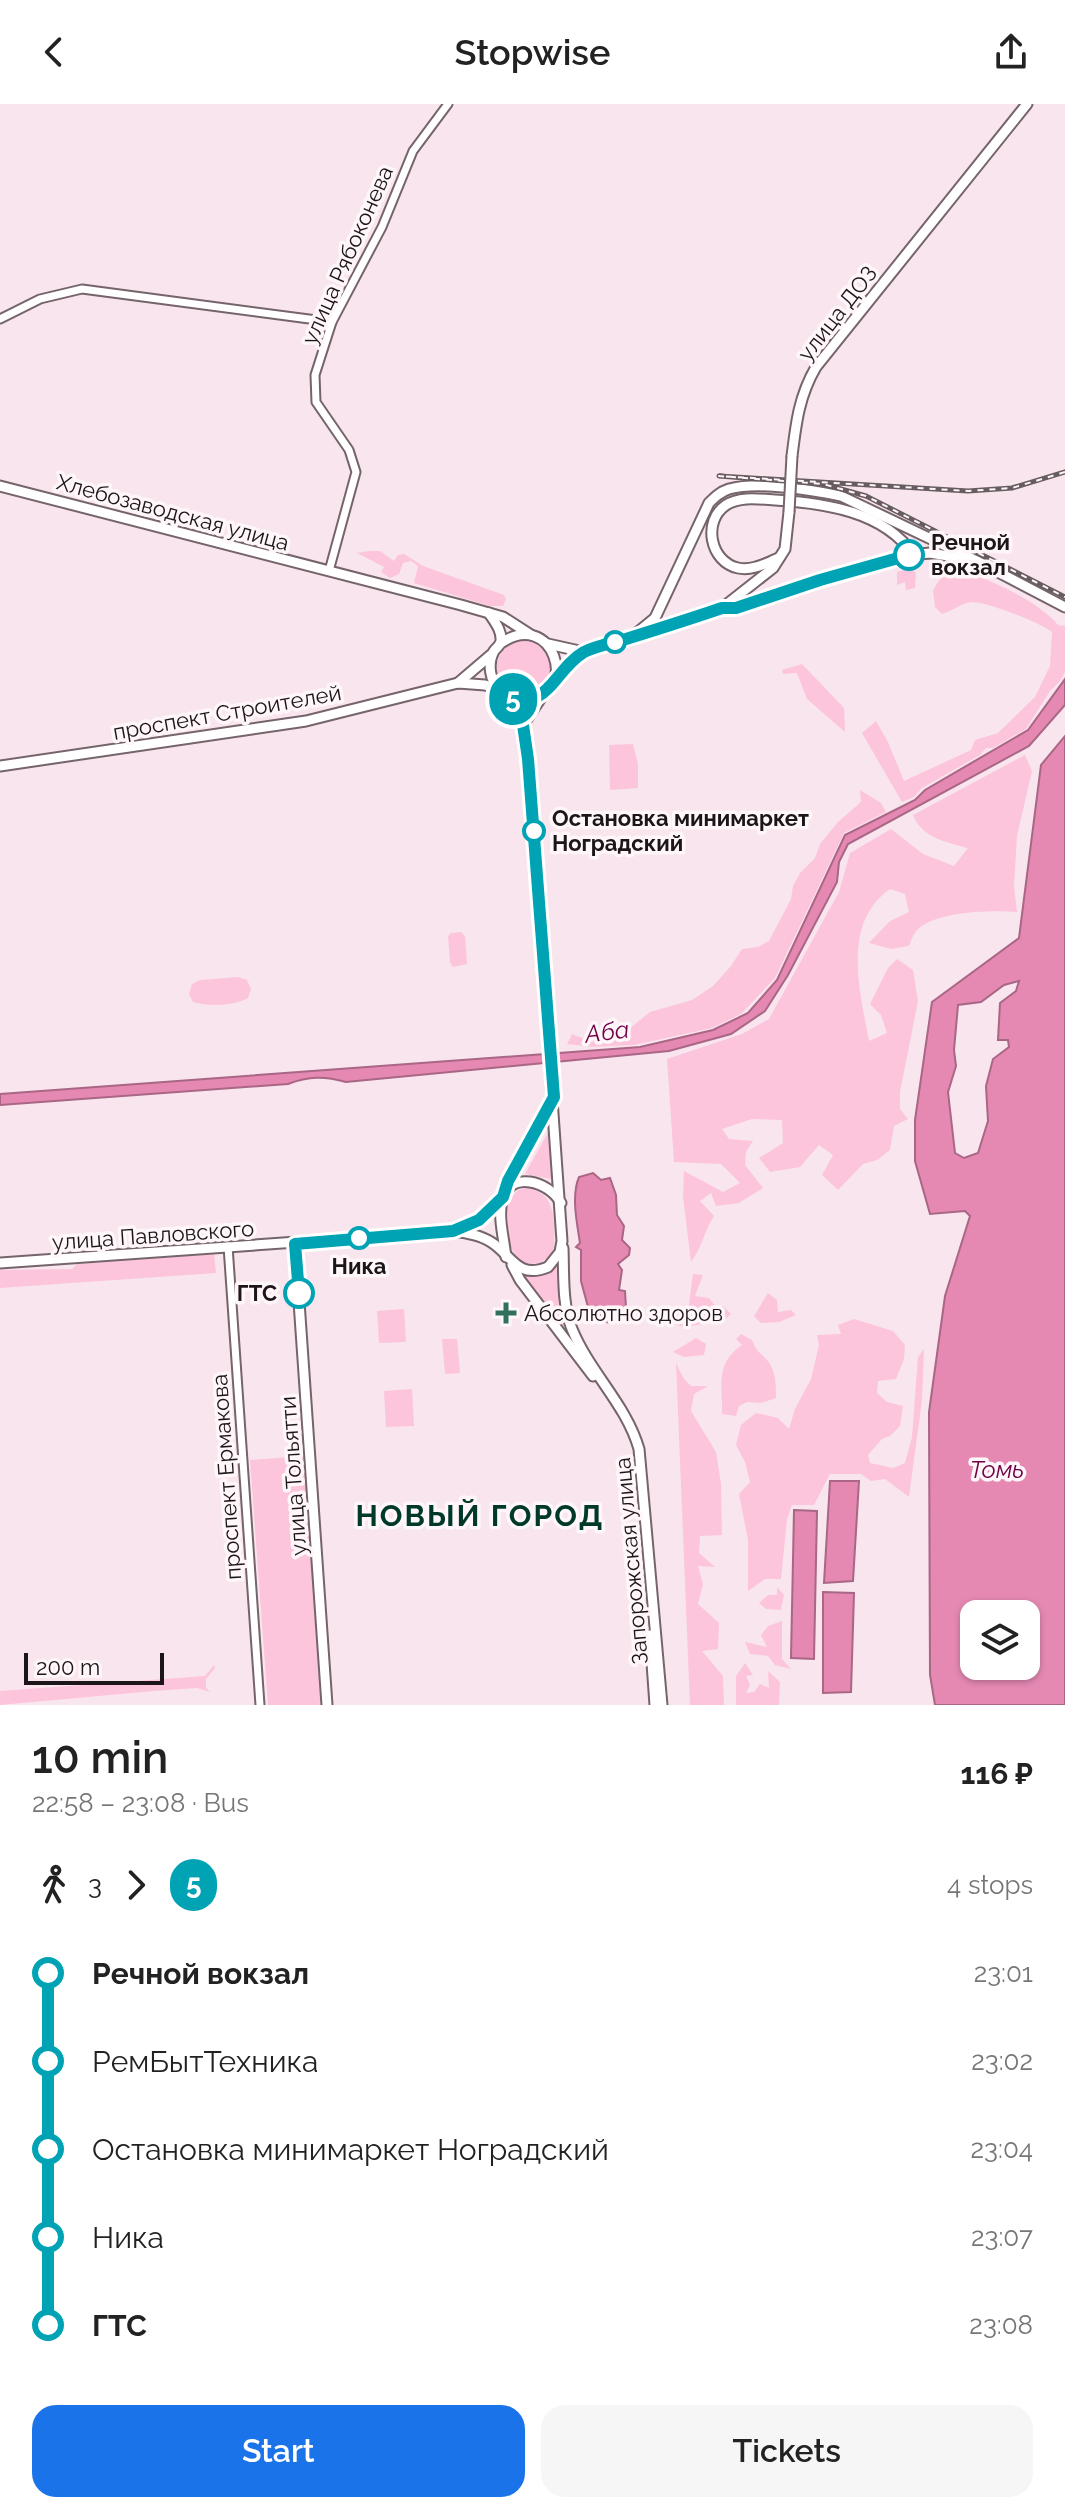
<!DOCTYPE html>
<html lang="en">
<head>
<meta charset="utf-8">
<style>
	:root { --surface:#fff; --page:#f6f6f6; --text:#222; --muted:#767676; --accent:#1a73e8 }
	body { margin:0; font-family:Raleway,sans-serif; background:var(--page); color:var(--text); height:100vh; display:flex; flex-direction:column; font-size:30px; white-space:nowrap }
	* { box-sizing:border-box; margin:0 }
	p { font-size:26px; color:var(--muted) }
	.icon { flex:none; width:44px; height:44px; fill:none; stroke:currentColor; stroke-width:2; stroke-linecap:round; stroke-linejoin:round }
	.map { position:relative; height:1601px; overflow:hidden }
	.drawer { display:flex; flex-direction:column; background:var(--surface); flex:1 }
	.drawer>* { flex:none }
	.badge { padding:0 16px; border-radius:26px; font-size:28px; line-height:52px }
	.buttons { position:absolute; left:960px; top:1496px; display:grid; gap:16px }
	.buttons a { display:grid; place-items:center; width:80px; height:80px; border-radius:16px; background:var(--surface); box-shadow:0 2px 6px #0004; font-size:40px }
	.scale { position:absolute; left:24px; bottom:20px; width:140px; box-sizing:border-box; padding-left:8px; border:4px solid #1d1619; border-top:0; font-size:22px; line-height:28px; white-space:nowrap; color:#1d1619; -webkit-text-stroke:6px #fef6f9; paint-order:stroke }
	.map>.badge { position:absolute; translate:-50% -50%; box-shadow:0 0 0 4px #fff }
	.legs { display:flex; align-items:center; gap:12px; height:88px; padding:0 32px; font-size:26px }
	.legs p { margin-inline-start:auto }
	.overview { display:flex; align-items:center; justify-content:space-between; height:136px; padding:0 32px }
	h1 { font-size:44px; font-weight:600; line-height:60px }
	.primary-button { display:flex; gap:16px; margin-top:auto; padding:16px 32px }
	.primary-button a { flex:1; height:92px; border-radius:24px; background:var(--accent); color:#fff; font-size:32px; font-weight:600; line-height:92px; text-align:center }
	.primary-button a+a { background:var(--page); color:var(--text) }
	ul { padding:0 32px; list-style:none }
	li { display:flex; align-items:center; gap:28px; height:88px; font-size:30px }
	li i { display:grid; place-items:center; width:12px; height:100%; margin:0 10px; background:currentColor }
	li i::after { content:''; width:20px; height:20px; margin:-10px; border:6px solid; border-radius:50%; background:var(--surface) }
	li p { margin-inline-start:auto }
	li:first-child i { background:linear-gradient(#0000 50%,currentColor 0) }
	li:last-child i { background:linear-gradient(currentColor 50%,#0000 0) }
	header { display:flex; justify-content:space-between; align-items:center; height:104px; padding:0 32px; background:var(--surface); font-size:36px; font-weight:600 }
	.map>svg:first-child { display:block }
	.green { fill:#fcc5dc }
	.water { fill:#e589b3; stroke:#a96685; stroke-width:2; fill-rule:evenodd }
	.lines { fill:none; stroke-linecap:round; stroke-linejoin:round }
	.minor-casing { stroke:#75646b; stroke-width:11 }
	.major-casing { stroke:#75646b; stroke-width:13 }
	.minor { stroke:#fff; stroke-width:7 }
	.major { stroke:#fff; stroke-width:9 }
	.rail-casing { stroke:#675c60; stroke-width:5 }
	.rail { stroke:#fef6f9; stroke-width:2; stroke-dasharray:6; stroke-linecap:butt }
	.major-bridge-casing { stroke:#75646b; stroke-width:13; stroke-linecap:butt }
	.major-bridge { stroke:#fff; stroke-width:9 }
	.line-1-casing { stroke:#fff; stroke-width:18 }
	.line-1 { stroke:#00a3b4; stroke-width:12 }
	.stop-1-dot { fill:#fff; stroke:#00a3b4; stroke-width:4 }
	.poi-dot { fill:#31705d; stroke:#fef6f9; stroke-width:3 }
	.labels { text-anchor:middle; stroke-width:7; stroke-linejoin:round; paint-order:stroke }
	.street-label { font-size:22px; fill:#1d1619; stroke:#fef6f9 }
	.stop-label { font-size:22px; font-weight:bold; fill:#1d1619; stroke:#fef6f9; text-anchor:start }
	.poi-label { font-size:22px; fill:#1d1619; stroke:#fef6f9; text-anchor:start }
	.water-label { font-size:24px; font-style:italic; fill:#720047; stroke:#fef6f9 }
	.district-label { font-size:30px; font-weight:bold; letter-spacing:2px; fill:#00382a; stroke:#fef6f9 }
</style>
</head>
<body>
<header><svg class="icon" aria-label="back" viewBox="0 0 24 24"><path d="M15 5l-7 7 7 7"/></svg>Stopwise<svg class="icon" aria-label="share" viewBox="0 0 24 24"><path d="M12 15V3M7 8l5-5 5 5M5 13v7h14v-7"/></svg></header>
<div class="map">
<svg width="1065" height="1601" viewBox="0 0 1065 1601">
	<rect width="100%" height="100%" fill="#f9e5ed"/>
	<g class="green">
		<polygon points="369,447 380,447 394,457 398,451 404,450 423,462 504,491 506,495 503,502 490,502 414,479 418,462 411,457 403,459 399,470 390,474 381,468 384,463 357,449"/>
		<path d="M949,461C981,472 1037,495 1058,521L1065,522V568L1060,577L1050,587L1026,625L993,644H986L980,651L922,684L914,693L902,698L862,629L876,617L888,638L904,677L971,646L975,636L998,629L1035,593L1050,562L1052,528C1040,518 989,499 973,498C963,498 952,507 942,510L935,503L933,486Z"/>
		<polygon points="911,464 916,469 915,484 906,486 905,478 897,481 897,468"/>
		<circle cx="524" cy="563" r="27"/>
		<polygon points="802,560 844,604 845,628 807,595 797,569 783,570 782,566"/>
		<polygon points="633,640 638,660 638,684 610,686 609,641"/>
		<path d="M1025,651L1032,667L1017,732L1014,782L1017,808C991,806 938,807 918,825C914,829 911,836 909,842L891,845L869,839L890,817L909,808L905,790L890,785C841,819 860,888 869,937L887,929L881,911L870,900L888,864L897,855L913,866L918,897L900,988V1005L908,1015L894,1022L890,1046L877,1056L863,1060L838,1086L822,1071L833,1051L819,1041L800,1063L770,1068L759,1054L783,1039L782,1016L752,1015L722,1025L729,1035L753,1037L746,1048L745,1061L763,1084L739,1099L716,1102L711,1089L700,1097L714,1112C704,1127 702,1144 691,1158L683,1093L684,1067L723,1088L740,1079L721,1060L674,1058L667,955L742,930L769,915L839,788L850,749L891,725L923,750L954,762L968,744C946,738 922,734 913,711Z"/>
		<polygon points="860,686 881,699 886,708 844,729 775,874 741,910 712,924 634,941 593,943 567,940 572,930 592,938 619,933 650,908 692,896 713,882 731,862 742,845 758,843 769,837 791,795 793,782 800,769 815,754 820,740 838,718 861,698"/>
		<polygon points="461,828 465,832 467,860 453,863 450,858 448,832 451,829"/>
		<path d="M238,873L247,876L251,885L248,894C234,902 209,903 193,898L189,890L192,880L200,876Z"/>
		<polygon points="550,1025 551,1075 525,1070"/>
		<path d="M526,1084C557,1086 555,1122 554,1145C545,1160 533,1164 517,1155L509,1140L507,1097L518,1086Z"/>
		<polygon points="214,1150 216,1169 0,1184 0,1166 72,1165 77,1160"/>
		<polygon points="559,1157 564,1229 522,1171 552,1164"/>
		<path d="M693,1170L703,1171L695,1192L709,1194L716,1203L723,1202L731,1210L722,1218C697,1216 686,1233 663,1212L678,1208L689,1201Z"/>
		<polygon points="768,1189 777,1196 778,1208 791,1206 796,1211 779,1218 761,1219 754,1212"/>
		<polygon points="404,1205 406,1238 379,1239 377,1207"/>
		<polygon points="854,1215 893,1227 905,1241 904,1255 896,1275 878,1277 877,1289 887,1298 903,1302 900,1322 890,1332 882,1335 868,1351 870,1359 893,1364 905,1359 912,1333 918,1253 924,1245 922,1296 909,1393 885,1375 871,1377 861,1370 830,1370 814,1401 792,1401 787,1415 781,1475 765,1475 748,1487 748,1436 739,1390 750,1378 745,1358 736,1341 741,1321 756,1309 778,1314 789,1325 795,1305 811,1275 819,1241 817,1231 841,1230 838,1221"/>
		<path d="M741,1230L752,1236C757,1249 759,1247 767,1256C776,1266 776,1281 776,1294L761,1299L747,1298L739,1302L736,1312L722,1310C723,1283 714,1260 742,1241L736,1235Z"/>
		<polygon points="696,1234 706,1240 704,1251 684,1253 673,1248"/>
		<polygon points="442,1235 457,1235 460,1269 445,1270"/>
		<polygon points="676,1259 684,1275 691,1282 708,1282 694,1290 691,1307 716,1348 721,1380 722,1431 700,1432 699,1449 715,1463 698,1462 703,1480 698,1500 719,1519 718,1545 702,1547 723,1572 724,1601 690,1601"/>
		<polygon points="412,1285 414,1322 386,1323 384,1287"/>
		<polygon points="304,1352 322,1601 268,1601 250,1356"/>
		<polygon points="777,1483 784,1491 781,1506 766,1505 759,1499 768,1491 777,1491"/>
		<polygon points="782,1517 782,1555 791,1565 775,1561 768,1552 750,1550 745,1538 767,1543 761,1531 768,1522"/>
		<polygon points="745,1559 753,1571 746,1572 750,1581 746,1589 754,1588 760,1580 769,1584 768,1567 780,1578 779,1601 736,1601 736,1572"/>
		<polygon points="214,1561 215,1564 206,1575 206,1584 210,1588 197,1584 154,1587 0,1601 0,1587 205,1572"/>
	</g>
	<g class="water">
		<path d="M1065,575V601L1029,642L848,740L839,758L837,778L788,871L765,907L731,930L669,947L346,978C325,972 309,972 288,980L0,1001V990L640,943L713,926L748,909L777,876L845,731L915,696L925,686L1028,626Z"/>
		<path d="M1065,632V1601H935L930,1571L929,1308L945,1192L970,1112L965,1107L930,1110L915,1057V1016L932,898L1019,834L1041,661ZM1019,877L1016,887L1000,899L998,936H1008L1009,943L993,955L986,982L988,1017L978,1049L964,1054L955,1049L948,988L956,962L954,946L958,901L981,898L1004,881ZM974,1510H1026V1562H974Z"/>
		<path d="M593,1069L601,1076L610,1074L616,1091L617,1111L624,1122L622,1136L630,1144L629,1151L618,1160L622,1166L619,1186L625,1187L626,1204L619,1205L616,1213L610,1219L606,1218L603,1211H597L594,1205L588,1203L581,1177V1146L576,1143L580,1139C577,1119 571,1092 579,1073Z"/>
		<polygon points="830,1377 859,1377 853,1477 824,1479"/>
		<polygon points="794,1406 817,1407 814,1555 791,1554"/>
		<polygon points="823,1488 854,1489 851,1588 823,1589"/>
	</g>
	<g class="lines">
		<g class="minor-casing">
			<g id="minor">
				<polyline points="0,215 40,195 82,185 332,218"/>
				<polyline points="329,467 356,368 349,346 316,298 315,271 332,218 382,123 413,47 448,0"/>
				<polyline points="228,1142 260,1601"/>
			</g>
		</g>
		<g class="major-casing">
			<g id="major">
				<path d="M792,352C796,319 799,292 816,263L1027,0"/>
				<polyline points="0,382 461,501 503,513 531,531"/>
				<path d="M779,454C766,459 753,467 738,464C710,458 702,417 726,401C740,392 759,395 775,396C824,399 883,407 913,450"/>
				<polyline points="722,504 773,464 785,445 789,408"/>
				<path d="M489,509C494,517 502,526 501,537C500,542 497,543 494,547C487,560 490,577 500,587C507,595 519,597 529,596C580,589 553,504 501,539"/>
				<path d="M633,532L655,514L709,399C715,393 720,388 729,385C758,377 812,386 841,392L977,457L1065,503"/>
				<polyline points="548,540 584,548"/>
				<polyline points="556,573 584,548 722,504 736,504 899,452 930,449 966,455"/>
				<polyline points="458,579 492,550"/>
				<polyline points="523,621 541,594"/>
				<polyline points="0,662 306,617 458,579 485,581 499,586"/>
				<path d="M453,1127C466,1129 480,1131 491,1138C512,1151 517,1176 548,1163L560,1148L562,1137L528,655L523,621L504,590"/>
				<polyline points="295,1140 327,1601"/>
				<path d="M563,1144C564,1170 562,1201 572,1225C590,1269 626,1300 639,1345L662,1601"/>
				<path d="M506,1153C504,1135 498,1114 502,1096C510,1066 549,1077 561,1099"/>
				<polyline points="0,1159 453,1127 479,1116 503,1093 508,1077 554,993"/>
				<polyline points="512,1161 520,1176 593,1272"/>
				<polyline points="650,1531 655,1601"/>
			</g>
		</g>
		<use href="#minor" class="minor"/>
		<use href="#major" class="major"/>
		<g class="rail-casing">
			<polyline id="rail" points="1065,368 1012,384 968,387 719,372 823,380 866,392 1065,493"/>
		</g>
		<use href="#rail" class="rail"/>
		<g class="major-bridge-casing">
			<polyline id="major-bridge" points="789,408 792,352"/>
		</g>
		<use href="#major-bridge" class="major-bridge"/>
	</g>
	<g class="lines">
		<g class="line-1-casing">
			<path id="line-1" d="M299,1189L295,1140L453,1127L479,1116L503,1093L508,1077L554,993L528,655L523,621L504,590C547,612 553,566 584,548C596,542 612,539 626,535C658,525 690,515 722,504H736L820,476L909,451"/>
		</g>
		<use href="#line-1" class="line-1"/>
	</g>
	<g class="stop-1-dot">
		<circle cx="909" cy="451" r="14"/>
		<circle cx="615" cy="538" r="10"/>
		<circle cx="534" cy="727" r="10"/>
		<circle cx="359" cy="1134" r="10"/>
		<circle cx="299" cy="1189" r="14"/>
	</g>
	<path class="poi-dot" d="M502 1197h8v8h8v8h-8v8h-8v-8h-8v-8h8z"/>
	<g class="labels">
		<g class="street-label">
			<text transform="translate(347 151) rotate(-66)" y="8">улица Рябоконева</text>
			<text transform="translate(837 209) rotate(-52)" y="8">улица ДОЗ</text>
			<text transform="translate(173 408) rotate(15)" y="8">Хлебозаводская улица</text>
			<text transform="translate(227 608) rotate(-10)" y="8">проспект Строителей</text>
			<text transform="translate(153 1131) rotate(-4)" y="8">улица Павловского</text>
			<text transform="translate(293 1372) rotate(-94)" y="8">улица Тольятти</text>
			<text transform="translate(226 1373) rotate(-94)" y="8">проспект Ермакова</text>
			<text transform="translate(631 1457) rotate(-95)" y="8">Запорожская улица</text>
		</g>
		<g class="stop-label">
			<text x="931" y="446">Речной<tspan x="931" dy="25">вокзал</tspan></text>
			<text x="552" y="722">Остановка минимаркет<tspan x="552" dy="25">Ноградский</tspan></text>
			<text x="359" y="1170" text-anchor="middle">Ника</text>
			<text x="277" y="1197" text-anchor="end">ГТС</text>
		</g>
		<g class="poi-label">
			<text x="524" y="1217">Абсолютно здоров</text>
		</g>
		<g class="water-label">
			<text transform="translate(607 928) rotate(-7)" y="8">Аба</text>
			<text x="997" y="1374">Томь</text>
		</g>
		<g class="district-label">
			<text x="480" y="1422">НОВЫЙ ГОРОД</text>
		</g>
	</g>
</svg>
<div class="buttons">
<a><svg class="icon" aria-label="layers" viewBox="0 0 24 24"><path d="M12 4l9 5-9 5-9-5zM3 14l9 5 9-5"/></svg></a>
</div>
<div class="scale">200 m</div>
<b class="badge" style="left:513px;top:595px;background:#00a3b4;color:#fff">5</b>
</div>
<section class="drawer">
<div class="overview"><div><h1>10 min</h1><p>22:58 – 23:08 · Bus</p></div><b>116 ₽</b></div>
<div class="legs"><svg class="icon" aria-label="walk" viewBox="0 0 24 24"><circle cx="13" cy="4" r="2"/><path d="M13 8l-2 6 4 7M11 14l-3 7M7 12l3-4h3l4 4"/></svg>3<svg class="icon" aria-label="forward" viewBox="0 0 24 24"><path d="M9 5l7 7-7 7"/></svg><b class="badge" style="background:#00a3b4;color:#fff">5</b><p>4 stops</p></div>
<ul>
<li><i style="color:#00a3b4"></i><b>Речной вокзал</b><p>23:01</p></li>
<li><i style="color:#00a3b4"></i><span>РемБытТехника</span><p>23:02</p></li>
<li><i style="color:#00a3b4"></i><span>Остановка минимаркет Ноградский</span><p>23:04</p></li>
<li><i style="color:#00a3b4"></i><span>Ника</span><p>23:07</p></li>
<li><i style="color:#00a3b4"></i><b>ГТС</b><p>23:08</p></li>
</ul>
<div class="primary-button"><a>Start</a><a>Tickets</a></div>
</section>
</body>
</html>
